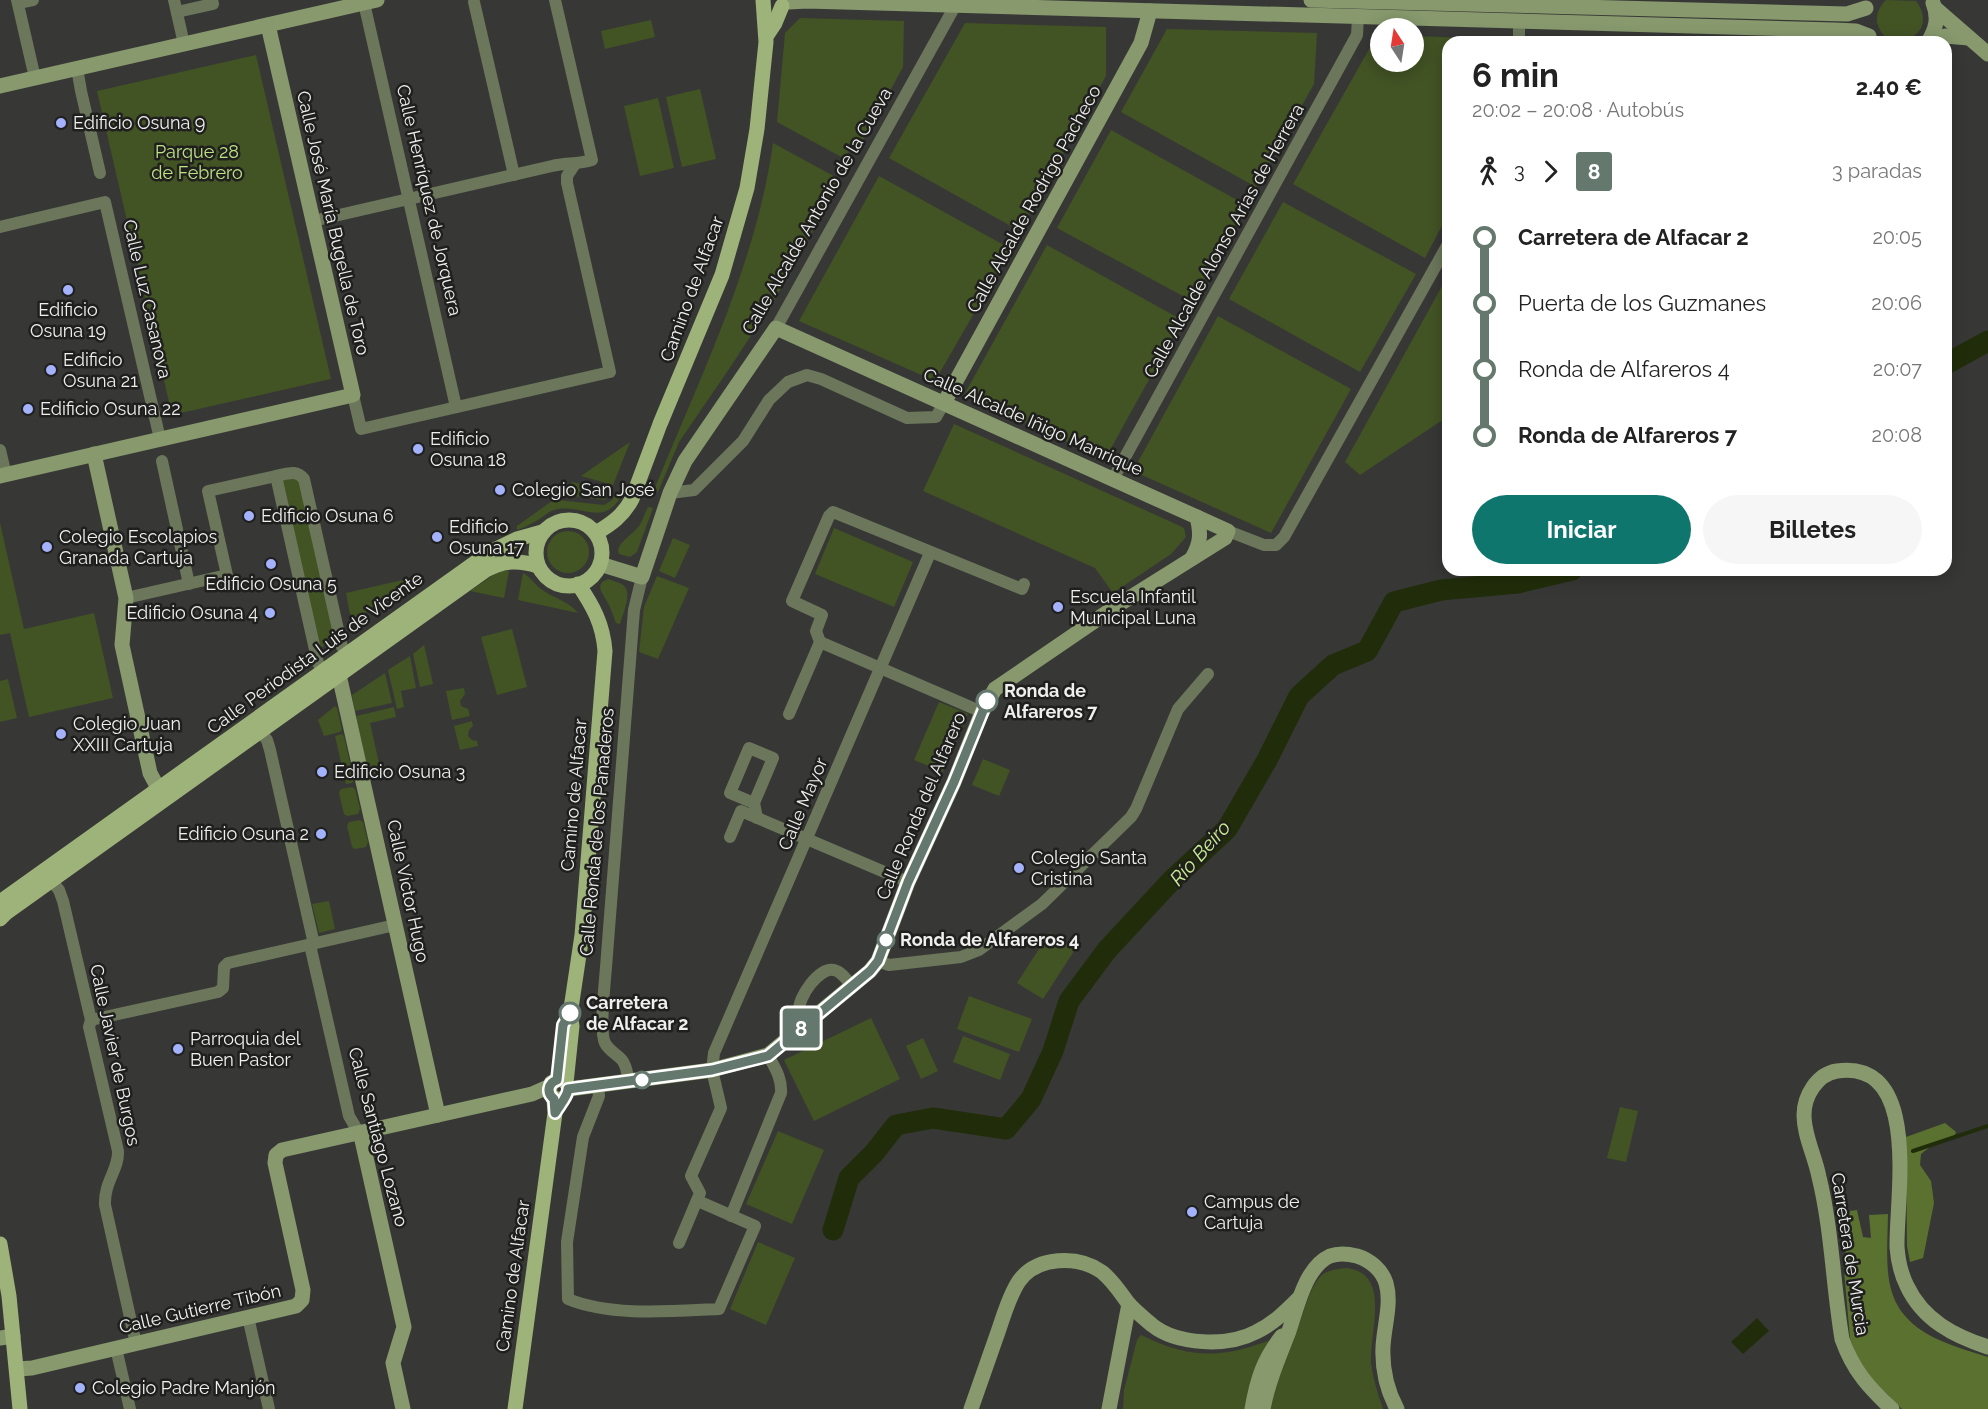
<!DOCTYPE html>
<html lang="es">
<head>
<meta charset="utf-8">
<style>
	:root { --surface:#fff; --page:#f6f6f6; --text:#222; --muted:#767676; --accent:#0f766e }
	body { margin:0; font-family:Raleway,sans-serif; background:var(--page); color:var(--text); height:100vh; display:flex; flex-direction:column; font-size:22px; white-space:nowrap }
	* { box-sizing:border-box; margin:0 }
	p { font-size:20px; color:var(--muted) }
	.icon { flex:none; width:33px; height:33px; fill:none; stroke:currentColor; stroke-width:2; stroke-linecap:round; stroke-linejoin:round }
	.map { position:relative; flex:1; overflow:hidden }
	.details { position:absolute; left:1442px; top:36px; width:510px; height:540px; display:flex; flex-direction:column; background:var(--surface); border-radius:18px; box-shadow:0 3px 15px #0003 }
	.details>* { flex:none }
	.badge { padding:0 12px; border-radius:4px; font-size:21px; line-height:39px }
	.needle { width:39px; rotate:348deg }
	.fabs { position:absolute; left:1370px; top:18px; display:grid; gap:12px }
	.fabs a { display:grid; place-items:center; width:54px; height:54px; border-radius:50%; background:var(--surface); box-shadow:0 3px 15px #0003; font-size:30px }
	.map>.badge { position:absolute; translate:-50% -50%; box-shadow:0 0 0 3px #fff }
	.legs { display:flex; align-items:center; gap:9px; height:66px; padding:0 30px; font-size:20px }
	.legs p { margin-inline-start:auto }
	.overview { display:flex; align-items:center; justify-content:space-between; height:102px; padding:0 30px }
	h1 { font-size:33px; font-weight:700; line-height:45px }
	.cta { display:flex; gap:12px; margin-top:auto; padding:12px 30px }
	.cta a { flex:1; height:69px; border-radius:36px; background:var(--accent); color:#fff; font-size:24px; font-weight:700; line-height:69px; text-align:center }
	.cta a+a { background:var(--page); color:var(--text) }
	ul { padding:0 30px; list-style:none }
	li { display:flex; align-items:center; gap:21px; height:66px; font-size:22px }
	li i { display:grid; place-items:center; width:9px; height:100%; margin:0 8px; background:currentColor }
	li i::after { content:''; width:15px; height:15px; margin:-8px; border:4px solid; border-radius:50%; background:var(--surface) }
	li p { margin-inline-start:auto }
	li:first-child i { background:linear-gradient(#0000 50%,currentColor 0) }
	li:last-child i { background:linear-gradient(currentColor 50%,#0000 0) }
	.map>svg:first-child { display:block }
	.green { fill:#425324 }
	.forest { fill:#5a7130 }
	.water { fill:#212d0a }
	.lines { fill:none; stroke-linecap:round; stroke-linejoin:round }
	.stream { stroke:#212d0a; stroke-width:4 }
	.river { stroke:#212d0a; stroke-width:21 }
	.street { stroke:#6b765b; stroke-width:12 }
	.secondary { stroke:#87996d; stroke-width:15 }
	.primary { stroke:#9db37a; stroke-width:15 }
	.line-1-casing { stroke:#fff; stroke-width:14 }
	.line-1 { stroke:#64786e; stroke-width:9 }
	.poi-dot { fill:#a4b2fc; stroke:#1f1f1e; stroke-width:2 }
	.stop-1-dot { fill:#fff; stroke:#64786e; stroke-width:3 }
	.labels { text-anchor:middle; stroke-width:5; stroke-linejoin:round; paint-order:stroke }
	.poi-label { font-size:18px; fill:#eff0ee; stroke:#1f1f1e; text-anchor:start }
	.park-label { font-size:18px; fill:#bee183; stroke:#1f1f1e }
	.street-label { font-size:18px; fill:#eff0ee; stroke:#1f1f1e }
	.stop-label { font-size:18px; font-weight:bold; fill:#eff0ee; stroke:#1f1f1e; text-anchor:start }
	.water-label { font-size:20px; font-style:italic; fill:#caed8f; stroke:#1f1f1e }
</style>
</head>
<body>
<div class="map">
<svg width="1988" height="1409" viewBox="0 0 1988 1409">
	<rect width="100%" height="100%" fill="#373835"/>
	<g class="green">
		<path d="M1886,0L1916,1C1943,37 1884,58 1877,22C1876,13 1880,6 1886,0Z"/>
		<polygon points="800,18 904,21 903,67 861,144 855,142 845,159 777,122 785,33"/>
		<polygon points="651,20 655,37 605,49 601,31"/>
		<polygon points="965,23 1106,27 1106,76 1020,231 889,158"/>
		<polygon points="1167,29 1317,33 1314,84 1256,187 1121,112"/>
		<polygon points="1377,35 1380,35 1380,62 1413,62 1413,36 1502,39 1502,42 1448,42 1447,216 1425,258 1293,184"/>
		<polygon points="256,55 331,379 172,415 97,91"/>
		<polygon points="700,89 716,159 682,167 666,97"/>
		<polygon points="658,98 674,168 640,176 624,106"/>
		<polygon points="1111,130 1246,205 1192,301 1057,228"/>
		<path d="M773,143L841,180L775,299L731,366L679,442L658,492L654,490C700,377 756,265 773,143Z"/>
		<polygon points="879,176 1011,249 935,381 799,321"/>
		<polygon points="1283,202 1416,274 1360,372 1229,299"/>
		<polygon points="1047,245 1182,320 1105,459 964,395"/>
		<polygon points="1447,277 1447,417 1360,475 1345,462"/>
		<polygon points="1218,316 1351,389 1271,533 1133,471"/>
		<polygon points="954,424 1178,525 1184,528 1186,537 1171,554 1113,593 1095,568 923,491"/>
		<polygon points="630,442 613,485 581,476"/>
		<polygon points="296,476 301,480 337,637 318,650 281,483 283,479"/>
		<polygon points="572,482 610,491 605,500 557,494"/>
		<path d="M615,493L622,495C603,529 581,502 554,510C547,512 541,519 534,522C529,525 523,528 517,530V526L552,501L557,500L604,505L612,500Z"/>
		<path d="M648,507L653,508L637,552L630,557L619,554L618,550C621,540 632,535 639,526C643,520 645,513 648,507Z"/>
		<polygon points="0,523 24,629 94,613 113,698 29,717 10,633 0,635"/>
		<polygon points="834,528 913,562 894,607 815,574"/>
		<circle cx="568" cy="552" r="21"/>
		<polygon points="673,538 690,545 675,578 659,571"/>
		<polygon points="502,571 509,571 504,598 470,591 496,573"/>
		<path d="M523,573C531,577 534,584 541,589C554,599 566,599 578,613L518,600Z"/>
		<polygon points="657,576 689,588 658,659 639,652 644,607"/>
		<polygon points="411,578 412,580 358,618 350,614 346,593"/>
		<path d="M608,579C613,581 619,582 623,585C633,592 623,614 620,624L616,623L610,607L601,591L600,586L602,582Z"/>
		<polygon points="512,629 527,687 497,695 481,637"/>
		<polygon points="424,645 433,684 420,687 413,654"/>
		<polygon points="410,656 416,688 401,691 404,707 397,709 388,670"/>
		<polygon points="385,673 392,703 355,711 352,695"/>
		<polygon points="8,679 17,718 0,722 0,681"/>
		<polygon points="464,688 465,694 460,701 461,706 468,709 470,716 452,720 446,691"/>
		<polygon points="939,702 968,714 943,772 914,760"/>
		<polygon points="335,706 337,708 342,730 340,732 324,736 318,720"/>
		<polygon points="394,707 396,717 370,723 382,776 370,779 356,716"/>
		<polygon points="472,721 473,726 469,730 468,736 472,740 477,741 478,746 460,750 454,726"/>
		<polygon points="342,734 344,736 354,780 352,783 346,784 335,736"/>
		<polygon points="983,759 1010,770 999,796 972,785"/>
		<polygon points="352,787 355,789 360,809 358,814 347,816 344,814 339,793 341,789"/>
		<polygon points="360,820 363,822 368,842 366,847 355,849 352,847 347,826 349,822"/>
		<polygon points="329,901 335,929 319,933 312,904"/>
		<polygon points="1050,932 1076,948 1043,999 1017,983"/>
		<polygon points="969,996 1032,1019 1019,1052 957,1029"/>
		<polygon points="871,1018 900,1079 814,1121 784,1060"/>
		<polygon points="963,1036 1010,1054 1000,1080 953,1062"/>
		<polygon points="923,1038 938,1071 921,1079 906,1046"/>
		<polygon points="1620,1107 1638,1111 1626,1162 1607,1158"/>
		<polygon points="778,1131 824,1150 792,1224 746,1204"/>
		<polygon points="758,1242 795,1258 766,1325 730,1309"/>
		<path d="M1347,1268C1392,1274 1369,1332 1371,1364C1373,1379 1378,1394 1383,1409H1123L1124,1390L1137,1340L1141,1335C1204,1366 1235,1354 1297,1330C1303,1315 1309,1289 1320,1277C1326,1270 1338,1269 1347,1268Z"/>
	</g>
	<g class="forest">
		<polygon points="1945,1123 1956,1132 1954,1137 1935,1143 1921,1154 1920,1165 1931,1181 1934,1203 1923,1258 1910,1262 1907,1246 1906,1137"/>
		<path d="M1857,1210L1863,1237L1871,1238L1869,1215L1888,1214C1887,1273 1879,1315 1944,1342C1958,1348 1973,1352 1988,1357V1409H1902L1868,1375L1857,1359L1850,1338L1844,1270L1850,1211Z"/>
	</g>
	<polygon class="water" points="1757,1318 1769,1331 1743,1354 1731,1342"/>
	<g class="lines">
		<polyline class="stream" points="1913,1151 1988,1126"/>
		<g class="river">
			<polyline points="1946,364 1988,341"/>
			<polyline points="833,1230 849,1178 874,1153 896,1125 933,1118 1006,1129 1031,1099 1053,1051 1069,1001 1107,950 1172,880 1227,829 1267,760 1299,696 1333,665 1367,651 1394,602 1441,590 1518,583 1572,570"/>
		</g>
		<g class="street">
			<polyline points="17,0 35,78"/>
			<polyline points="174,0 184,44"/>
			<polyline points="474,2 514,175"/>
			<polyline points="18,3 33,0"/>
			<polyline points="364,3 456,407"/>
			<polyline points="177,12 213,4 212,0"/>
			<polyline points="1519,21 1519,42"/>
			<polyline points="77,68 81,91 100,173"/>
			<path d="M313,221L552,166C566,163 578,164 592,160L555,0"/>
			<polyline points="0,227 105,202 160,439"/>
			<polyline points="776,328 955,6"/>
			<polyline points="353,395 361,429 610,372 567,183 567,176 575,164"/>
			<polyline points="0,450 6,475"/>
			<polyline points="162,461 189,584"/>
			<polyline points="1113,479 1357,35 1358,17"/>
			<polyline points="670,493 694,490 743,441 769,400 788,382 807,375 821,379 907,418 936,417 944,403"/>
			<polyline points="1228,531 1264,545 1276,545 1284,537 1448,244"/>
			<polyline points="126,598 227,575 208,491 276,476"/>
			<polyline points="820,642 982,712"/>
			<path d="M323,671L318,663L276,476C287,474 296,469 304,479L342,647L348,653"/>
			<polyline points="789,714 820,642 816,631 822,615 792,601 829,516 833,512 1022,589 1024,584"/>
			<polyline points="260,731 267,740 270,750 314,944"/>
			<polyline points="754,803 730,793 749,748 773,758 754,803 757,818"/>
			<polyline points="730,837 741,811 908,882"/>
			<path d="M51,880L59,890L63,901L91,1020L89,1027L118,1151C119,1170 104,1181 105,1205L136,1344"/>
			<polyline points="310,945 349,1116 359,1133"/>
			<polyline points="878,961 889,965 961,957 979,950 1042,904 1131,817 1136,809 1178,709 1208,674"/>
			<polyline points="91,1020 218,992 223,988 224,967 228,963 395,925"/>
			<path d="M807,1023C804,1019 800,1015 799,1011C798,997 819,967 834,970C842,972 847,980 852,986"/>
			<path d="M629,1082C627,1074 627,1066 622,1060C616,1053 609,1051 605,1043C599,1031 605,982 606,967L634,610L642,577"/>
			<path d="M598,1086L599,1096L583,1137L567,1242L568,1299C611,1317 673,1311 719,1309L755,1226L698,1201"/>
			<path d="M731,1216L781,1093C782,1078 775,1068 768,1055"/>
			<polyline points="679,1243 700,1193 691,1176 721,1108 712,1070 714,1053 930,553"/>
			<polyline points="248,1317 269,1409"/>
			<polyline points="116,1348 130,1409"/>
		</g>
		<g class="secondary">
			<polyline points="1311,0 1847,14 1866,8"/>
			<polyline points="789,2 807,1 1834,30 1856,31 1869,36"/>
			<polyline points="1935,8 1988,54"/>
			<path d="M1928,42C1936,29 1939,18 1933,3"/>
			<polyline points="1928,42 1945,36 1969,38"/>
			<polyline points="0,86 377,0"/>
			<polyline points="944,403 1141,43 1150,11"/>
			<polyline points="94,454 126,598 122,645 150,773 158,788"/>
			<polyline points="0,476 353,395 268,25"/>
			<path d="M1192,558C1201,543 1201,533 1197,517"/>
			<polyline points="339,675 438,1115"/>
			<polyline points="569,1089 712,1070 768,1055 870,971 878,961 908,882 954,782 982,712 995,689 1115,607 1225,538 1228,531 776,328 685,461 670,493 642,577 600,564"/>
			<polyline points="359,1133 362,1140 404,1327 393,1363 403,1409"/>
			<polyline points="0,1338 13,1336"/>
			<polyline points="17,1369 32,1368 296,1306 302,1300 303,1290 275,1163 276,1155 282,1150 532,1094 550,1086"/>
			<path d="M971,1409C980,1383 989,1357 998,1332C1004,1315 1009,1296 1019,1281C1037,1256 1078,1255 1102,1272C1113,1281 1120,1292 1128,1303C1135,1311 1144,1318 1152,1325C1177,1345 1228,1347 1256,1332C1273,1324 1286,1311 1299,1298"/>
			<polyline points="1109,1409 1129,1304"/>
			<path d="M1252,1409C1257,1380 1263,1360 1282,1336"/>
			<path d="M1263,1409C1268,1382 1279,1357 1289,1331C1297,1308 1305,1267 1330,1256C1338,1253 1349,1254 1357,1256C1370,1260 1382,1270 1386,1283C1392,1303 1384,1326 1383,1347C1382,1369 1387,1390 1397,1409"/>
			<path d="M1892,1409C1868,1387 1853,1370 1842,1339C1833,1285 1832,1230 1819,1177C1815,1156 1804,1136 1804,1115C1804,1096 1817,1074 1837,1071C1922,1059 1896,1198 1897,1247C1898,1261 1901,1274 1907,1286C1923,1320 1954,1336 1988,1347"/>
		</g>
		<g class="primary">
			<polyline points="767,35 775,23 782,6"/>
			<circle cx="569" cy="553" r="33"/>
			<path d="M596,533C611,524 623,516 632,499L660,424L722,275L747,188L757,129L766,42L763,0"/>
			<polyline points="0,902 490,552 517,539 542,532"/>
			<path d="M0,919L6,913L486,570C504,560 519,560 538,566"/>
			<polyline points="557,1080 551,1083 549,1092 554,1099 563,1099"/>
			<path d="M566,1083L572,1026L570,1015L582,935L605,651C603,624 593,606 578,584"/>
			<polyline points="0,1244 9,1296 20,1409"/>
			<polyline points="515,1409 555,1113 554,1099"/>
		</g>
	</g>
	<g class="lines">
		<g class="line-1-casing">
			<path id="line-1" d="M570,1013L563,1025L557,1080C548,1083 546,1093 554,1099L555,1113C559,1106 568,1096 568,1089L712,1070L768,1056L870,971L878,961L908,882L954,782L987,701"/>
		</g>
		<use href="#line-1" class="line-1"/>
	</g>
	<g class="poi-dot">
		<circle cx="61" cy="123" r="6"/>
		<circle cx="68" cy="290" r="6"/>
		<circle cx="51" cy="370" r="6"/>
		<circle cx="28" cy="409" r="6"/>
		<circle cx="418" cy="449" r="6"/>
		<circle cx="500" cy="490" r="6"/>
		<circle cx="249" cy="516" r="6"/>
		<circle cx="437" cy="537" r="6"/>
		<circle cx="47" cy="547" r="6"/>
		<circle cx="271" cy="564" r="6"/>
		<circle cx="1058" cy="607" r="6"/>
		<circle cx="270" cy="613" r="6"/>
		<circle cx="61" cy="734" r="6"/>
		<circle cx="322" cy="772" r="6"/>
		<circle cx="321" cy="834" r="6"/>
		<circle cx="1019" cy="868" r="6"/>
		<circle cx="178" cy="1049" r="6"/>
		<circle cx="1192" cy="1212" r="6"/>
		<circle cx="80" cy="1388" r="6"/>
	</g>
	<g class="stop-1-dot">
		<circle cx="987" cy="701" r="10"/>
		<circle cx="886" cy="940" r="8"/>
		<circle cx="570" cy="1013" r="10"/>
		<circle cx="642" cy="1080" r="8"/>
	</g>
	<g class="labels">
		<g class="poi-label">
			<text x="73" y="129">Edificio Osuna 9</text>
			<text x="68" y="316" text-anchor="middle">Edificio<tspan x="68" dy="21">Osuna 19</tspan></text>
			<text x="63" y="366">Edificio<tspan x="63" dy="21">Osuna 21</tspan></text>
			<text x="40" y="415">Edificio Osuna 22</text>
			<text x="430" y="445">Edificio<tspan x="430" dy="21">Osuna 18</tspan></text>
			<text x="512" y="496">Colegio San José</text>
			<text x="261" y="522">Edificio Osuna 6</text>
			<text x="449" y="533">Edificio<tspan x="449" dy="21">Osuna 17</tspan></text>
			<text x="59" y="543">Colegio Escolapios<tspan x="59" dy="21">Granada Cartuja</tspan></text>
			<text x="271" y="590" text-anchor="middle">Edificio Osuna 5</text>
			<text x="1070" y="603">Escuela Infantil<tspan x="1070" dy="21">Municipal Luna</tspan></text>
			<text x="258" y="619" text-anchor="end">Edificio Osuna 4</text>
			<text x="73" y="730">Colegio Juan<tspan x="73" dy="21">XXIII Cartuja</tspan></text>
			<text x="334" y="778">Edificio Osuna 3</text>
			<text x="309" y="840" text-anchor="end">Edificio Osuna 2</text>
			<text x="1031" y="864">Colegio Santa<tspan x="1031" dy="21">Cristina</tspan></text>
			<text x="190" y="1045">Parroquia del<tspan x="190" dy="21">Buen Pastor</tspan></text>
			<text x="1204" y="1208">Campus de<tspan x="1204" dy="21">Cartuja</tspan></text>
			<text x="92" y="1394">Colegio Padre Manjón</text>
		</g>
		<g class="park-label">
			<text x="197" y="158">Parque 28<tspan x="197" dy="21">de Febrero</tspan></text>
		</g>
		<g class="street-label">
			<text transform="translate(1034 199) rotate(-61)" y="6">Calle Alcalde Rodrigo Pacheco</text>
			<text transform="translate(429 200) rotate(77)" y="6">Calle Henríquez de Jorquera</text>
			<text transform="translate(817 211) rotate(-60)" y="6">Calle Alcalde Antonio de la Cueva</text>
			<text transform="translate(333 223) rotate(77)" y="6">Calle José María Bugella de Toro</text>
			<text transform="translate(1224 241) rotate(-61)" y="6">Calle Alcalde Alonso Arias de Herrera</text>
			<text transform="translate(692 289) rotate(-70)" y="6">Camino de Alfacar</text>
			<text transform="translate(147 299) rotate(77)" y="6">Calle Luz Casanova</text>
			<text transform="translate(1033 422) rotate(24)" y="6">Calle Alcalde Iñigo Manrique</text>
			<text transform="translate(315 653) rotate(-36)" y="6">Calle Periodista Luis de Vicente</text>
			<text transform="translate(574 795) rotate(-85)" y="6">Camino de Alfacar</text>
			<text transform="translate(803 804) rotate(-67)" y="6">Calle Mayor</text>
			<text transform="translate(921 806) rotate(-67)" y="6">Calle Ronda del Alfarero</text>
			<text transform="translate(597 832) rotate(-85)" y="6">Calle Ronda de los Panaderos</text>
			<text transform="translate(408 891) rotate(78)" y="6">Calle Víctor Hugo</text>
			<text transform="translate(115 1055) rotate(78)" y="6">Calle Javier de Burgos</text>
			<text transform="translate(378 1137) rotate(75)" y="6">Calle Santiago Lozano</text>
			<text transform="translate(1850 1254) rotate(81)" y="6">Carretera de Murcia</text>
			<text transform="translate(513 1276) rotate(-82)" y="6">Camino de Alfacar</text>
			<text transform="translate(200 1309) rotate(-13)" y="6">Calle Gutierre Tibón</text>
		</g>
		<g class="stop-label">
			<text x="1004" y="697">Ronda de<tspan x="1004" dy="21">Alfareros 7</tspan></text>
			<text x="900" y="946">Ronda de Alfareros 4</text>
			<text x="586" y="1009">Carretera<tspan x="586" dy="21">de Alfacar 2</tspan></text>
		</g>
		<g class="water-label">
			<text transform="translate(1200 853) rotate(-48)" y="7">Río Beiro</text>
		</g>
	</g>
</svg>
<div class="fabs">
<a><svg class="needle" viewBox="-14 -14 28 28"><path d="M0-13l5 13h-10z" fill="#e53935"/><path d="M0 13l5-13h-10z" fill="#767676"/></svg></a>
</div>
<b class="badge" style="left:801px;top:1028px;background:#64786e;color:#fff">8</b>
<section class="details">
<div class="overview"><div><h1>6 min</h1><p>20:02 – 20:08 · Autobús</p></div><b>2.40 €</b></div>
<div class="legs"><svg class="icon" aria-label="walk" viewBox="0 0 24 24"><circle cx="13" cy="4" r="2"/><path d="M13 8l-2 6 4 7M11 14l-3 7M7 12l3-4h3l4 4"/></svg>3<svg class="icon" aria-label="forward" viewBox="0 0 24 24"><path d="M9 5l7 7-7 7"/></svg><b class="badge" style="background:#64786e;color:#fff">8</b><p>3 paradas</p></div>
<ul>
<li><i style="color:#64786e"></i><b>Carretera de Alfacar 2</b><p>20:05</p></li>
<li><i style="color:#64786e"></i><span>Puerta de los Guzmanes</span><p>20:06</p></li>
<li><i style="color:#64786e"></i><span>Ronda de Alfareros 4</span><p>20:07</p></li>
<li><i style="color:#64786e"></i><b>Ronda de Alfareros 7</b><p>20:08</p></li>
</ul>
<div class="cta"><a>Iniciar</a><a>Billetes</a></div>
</section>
</div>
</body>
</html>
